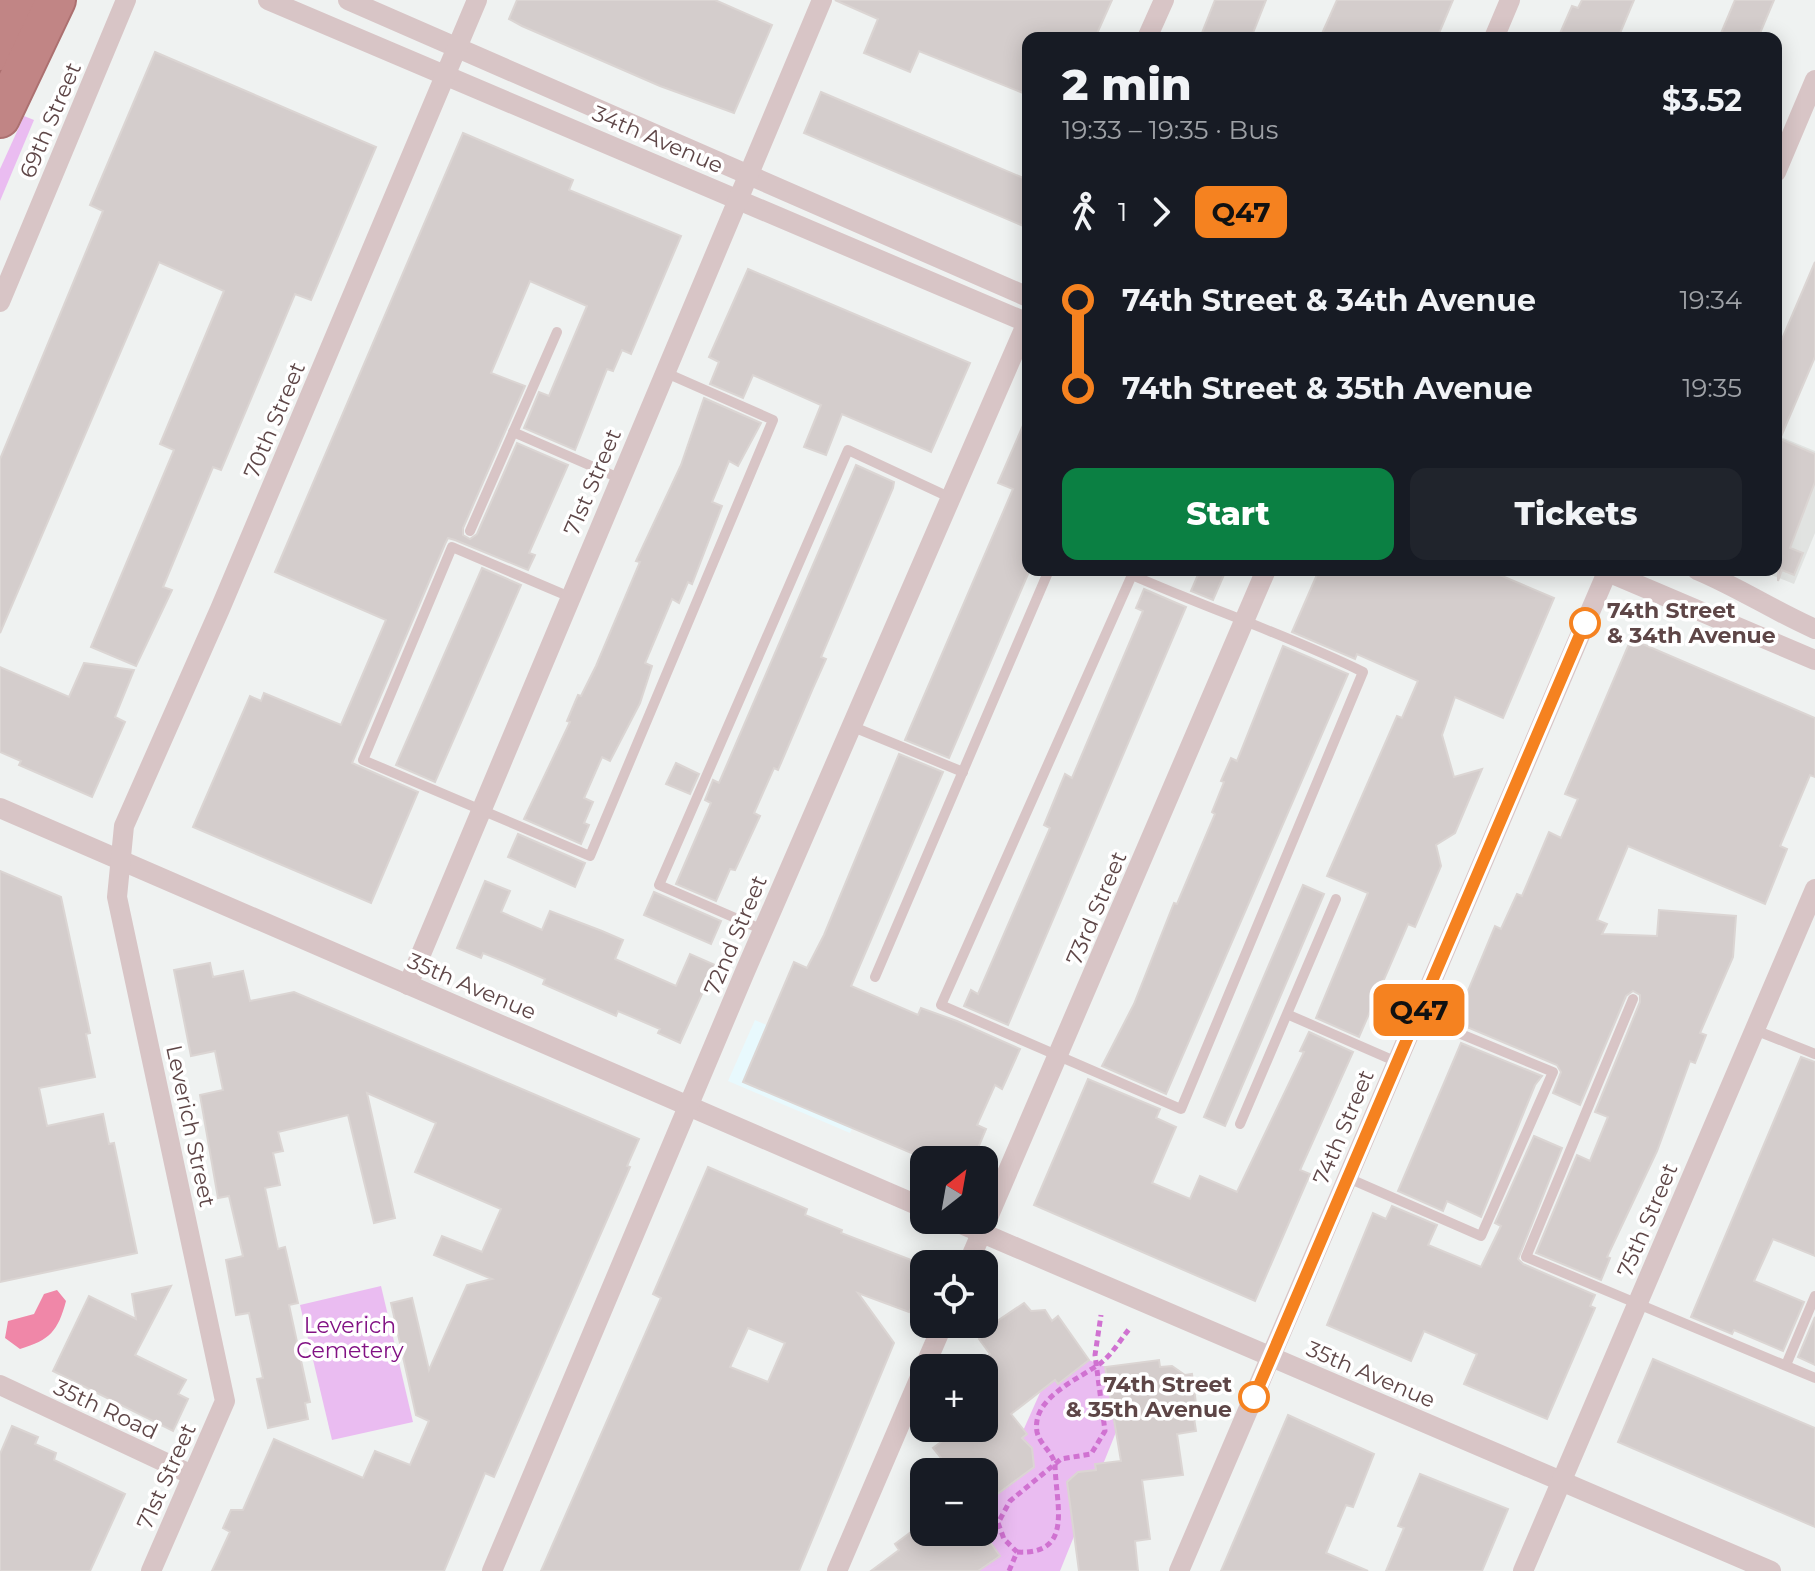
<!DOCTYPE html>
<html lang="en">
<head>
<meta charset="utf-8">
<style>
	:root { --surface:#171b24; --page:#20242c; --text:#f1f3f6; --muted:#9ea1a6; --accent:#0b8043 }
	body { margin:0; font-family:Montserrat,sans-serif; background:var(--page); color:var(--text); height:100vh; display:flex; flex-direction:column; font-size:30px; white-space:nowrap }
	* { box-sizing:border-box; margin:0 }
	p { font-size:26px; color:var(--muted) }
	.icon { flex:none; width:44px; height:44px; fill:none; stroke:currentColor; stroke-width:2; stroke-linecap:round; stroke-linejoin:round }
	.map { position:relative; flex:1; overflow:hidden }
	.side { position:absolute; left:1022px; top:32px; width:760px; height:544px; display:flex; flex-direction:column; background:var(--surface); border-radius:16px; box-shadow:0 4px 20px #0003 }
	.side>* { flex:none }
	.badge { padding:0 16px; border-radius:12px; font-size:28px; line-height:52px }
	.needle { width:52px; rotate:31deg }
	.buttons { position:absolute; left:910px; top:1146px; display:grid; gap:16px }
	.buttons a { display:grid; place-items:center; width:88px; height:88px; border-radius:16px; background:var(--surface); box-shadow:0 4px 20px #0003; font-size:40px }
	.map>.badge { position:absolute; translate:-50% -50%; box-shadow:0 0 0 4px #fff }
	.legs { display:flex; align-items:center; gap:12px; height:88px; padding:0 40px; font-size:26px }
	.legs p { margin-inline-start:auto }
	.head { display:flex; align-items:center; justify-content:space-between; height:136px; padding:0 40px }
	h1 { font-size:44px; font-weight:800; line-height:60px }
	.cta { display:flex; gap:16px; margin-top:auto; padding:16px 40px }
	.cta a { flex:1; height:92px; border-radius:16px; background:var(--accent); color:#fff; font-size:32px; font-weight:800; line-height:92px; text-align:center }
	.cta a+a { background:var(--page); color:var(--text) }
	ul { padding:0 40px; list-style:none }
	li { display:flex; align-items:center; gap:28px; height:88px; font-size:30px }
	li i { display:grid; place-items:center; width:12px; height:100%; margin:0 10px; background:currentColor }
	li i::after { content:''; width:20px; height:20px; margin:-10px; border:6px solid; border-radius:50%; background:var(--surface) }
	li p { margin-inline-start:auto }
	li:first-child i { background:linear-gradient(#0000 50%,currentColor 0) }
	li:last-child i { background:linear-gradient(currentColor 50%,#0000 0) }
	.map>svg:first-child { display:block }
	.commercial { fill:#e8f9fd }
	.education { fill:#e1e3e1 }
	.green { fill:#eabcf1 }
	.water { fill:#f087a8 }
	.building { fill:#d4cdcc; stroke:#dbd5d3; stroke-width:2; fill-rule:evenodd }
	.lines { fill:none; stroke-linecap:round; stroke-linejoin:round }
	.highway-casing { stroke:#ac7070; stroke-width:42 }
	.path { stroke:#d072d1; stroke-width:5; stroke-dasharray:6 4; stroke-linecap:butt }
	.lane { stroke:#d8c5c6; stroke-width:10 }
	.street { stroke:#d8c5c6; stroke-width:20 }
	.highway { stroke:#c18585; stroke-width:38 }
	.line-1-casing { stroke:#fff; stroke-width:18 }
	.line-1 { stroke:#f58220; stroke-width:12 }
	.stop-1-dot { fill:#fff; stroke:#f58220; stroke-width:4 }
	.labels { text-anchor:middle; stroke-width:7; stroke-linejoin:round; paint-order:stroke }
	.street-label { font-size:22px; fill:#5e4647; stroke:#fff }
	.stop-label { font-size:22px; font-weight:bold; fill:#5e4647; stroke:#fff; text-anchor:start }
	.park-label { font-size:22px; fill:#821284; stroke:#fff }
</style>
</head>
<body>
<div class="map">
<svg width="1815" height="1571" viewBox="0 0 1815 1571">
	<rect width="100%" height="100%" fill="#eff2f1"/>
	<polygon class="commercial" points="755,1020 876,1073 850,1133 728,1081"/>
	<polygon class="education" points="1776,435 1815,451 1815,533 1794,584 1759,570 1776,570"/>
	<g class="green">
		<polygon points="24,116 34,120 0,201 0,169"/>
		<polygon points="381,1286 413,1422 332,1440 300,1305"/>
		<polygon points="1060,1348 1137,1380 1060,1571 960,1571 978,1532 984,1532 984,1518"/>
	</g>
	<path class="water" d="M57,1290L66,1301C58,1331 50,1340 20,1349L5,1338L8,1321L34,1314L44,1294Z"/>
	<g class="building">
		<polygon points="517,0 715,0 772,25 734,113 660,86 522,26 509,19"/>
		<polygon points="835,0 1112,0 1095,38 1028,38 1028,95 919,51 910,72 864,53 878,19"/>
		<polygon points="1215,0 1266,0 1251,38 1200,38"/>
		<polygon points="1337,0 1453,0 1437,38 1320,38"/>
		<polygon points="1582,0 1634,0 1618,38 1558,38 1572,6 1578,8"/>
		<polygon points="1735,0 1774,0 1758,38 1719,38"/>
		<polygon points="155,52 376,147 311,300 295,294 221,470 213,467 163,587 172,590 136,666 91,647 174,450 160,444 224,291 159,262 0,633 0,459 103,211 90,205"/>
		<polygon points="821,92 1028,180 1028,228 804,133"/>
		<polygon points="463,133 573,180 569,190 681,236 631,354 622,350 613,371 607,369 575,450 524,428 539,392 549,396 587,306 530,281 491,373 525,386 463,528 463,535 470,539 477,534 517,443 568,465 529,553 535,555 528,570 455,540 448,538 445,544 352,763 418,792 371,903 193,827 250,696 261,701 264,693 341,725 386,620 275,572"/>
		<polygon points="1815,262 1815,357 1780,439 1815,454 1815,482 1790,548 1803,553 1794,575 1782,570 1778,581 1776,353"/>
		<polygon points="748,269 970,363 931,452 842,414 826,455 804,447 821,405 753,375 743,398 710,384 719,362 709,357"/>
		<polygon points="704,398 761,423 738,466 729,461 712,502 722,506 692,584 688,582 679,603 672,599 645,663 652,666 640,703 610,761 602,757 584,798 593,802 584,823 589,825 581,844 524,819 570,722 567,721 578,695 581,696 596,666 640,562 636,561 681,465"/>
		<polygon points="1028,414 1028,574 949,758 905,740 1013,489 998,483"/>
		<polygon points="856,465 894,482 893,488 821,657 826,659 813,688 778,770 774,768 754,813 760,816 735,870 730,869 716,901 676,884 711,803 705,800 713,780 719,783"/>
		<polygon points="482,568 521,585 435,782 396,765"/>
		<polygon points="1200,570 1226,570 1213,600 1191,591"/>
		<polygon points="1319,570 1488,570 1554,598 1503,718 1455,697 1442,735 1454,777 1482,769 1455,833 1436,845 1441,866 1415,927 1408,924 1359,1037 1316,1018 1368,893 1327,876 1397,716 1402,718 1418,681 1357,654 1355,659 1292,632"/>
		<polygon points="1144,589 1186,607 1008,1025 964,1006 971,990 978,994 1050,828 1044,825 1065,774 1072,778 1143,611 1136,608"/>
		<polygon points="1631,639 1815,718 1815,777 1810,775 1780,846 1787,849 1765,904 1628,846 1597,920 1607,924 1602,934 1657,936 1659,910 1736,916 1733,957 1700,1033 1706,1035 1695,1063 1690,1061 1657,1151 1607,1257 1610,1258 1601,1280 1536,1253 1577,1155 1590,1161 1608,1117 1595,1112 1640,1002 1640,995 1633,991 1626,996 1580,1105 1553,1093 1561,1072 1557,1065 1455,1022 1495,926 1501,929 1517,894 1522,896 1549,832 1561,838 1578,799 1565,794"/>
		<polygon points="1283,646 1348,674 1166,1094 1102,1066 1134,1004 1174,903 1177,904 1215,814 1212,812 1224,782 1221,781 1231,758 1237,761"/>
		<polygon points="84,663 134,670 115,717 125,722 92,797 19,765 21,761 0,752 0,667 69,697"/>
		<polygon points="899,754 943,772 851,986 918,1015 921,1008 957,1021 1020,1049 1002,1089 995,1085 977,1125 986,1129 973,1160 928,1160 743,1082 794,962 807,968 824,935"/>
		<polygon points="676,763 699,774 690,794 666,784"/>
		<polygon points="518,834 585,863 575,887 508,857"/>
		<polygon points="0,871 61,897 90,1033 86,1034 95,1077 39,1088 47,1126 103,1114 109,1144 114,1143 137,1253 0,1282"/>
		<polygon points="485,881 510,891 501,912 542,930 550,911 602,931 623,940 615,959 676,986 690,954 715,965 680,1043 658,1033 660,1029 618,1011 616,1016 543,984 545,979 503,961 483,953 481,958 457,948"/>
		<polygon points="1303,885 1324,894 1225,1126 1204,1117"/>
		<polygon points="654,892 721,921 711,944 644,915"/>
		<polygon points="210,963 213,977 243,971 250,1001 294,992 639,1139 627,1166 630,1167 494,1477 485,1473 444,1571 212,1571 230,1532 223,1528 231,1510 243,1510 274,1439 363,1478 375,1451 410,1465 429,1421 416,1415 391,1303 412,1298 429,1370 467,1285 492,1279 434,1255 442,1236 482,1252 501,1209 415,1172 436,1123 367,1093 395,1218 374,1223 348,1115 278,1132 283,1151 273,1153 280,1185 265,1188 278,1249 285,1247 298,1303 289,1305 310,1402 305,1403 308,1419 268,1428 257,1379 263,1378 249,1313 236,1315 226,1260 243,1256 229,1196 218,1198 200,1095 223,1090 215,1051 191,1056 174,970"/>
		<polygon points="1309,1032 1353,1052 1300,1170 1310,1174 1255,1301 1034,1205 1088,1079 1160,1109 1156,1118 1176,1127 1152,1183 1190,1199 1200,1176 1237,1192 1304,1052 1300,1051"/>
		<polygon points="1461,1043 1542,1076 1535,1085 1481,1217 1447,1201 1443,1211 1398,1191"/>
		<polygon points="1801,1057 1815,1062 1815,1256 1773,1239 1754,1281 1804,1302 1783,1351 1734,1330 1732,1334 1691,1317"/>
		<polygon points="1534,1136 1562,1148 1518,1259 1523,1264 1595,1295 1590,1306 1595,1308 1547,1419 1464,1384 1477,1354 1424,1331 1411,1361 1327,1325 1373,1213 1386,1219 1392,1206 1437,1225 1428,1245 1481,1267 1501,1226 1495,1223"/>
		<path d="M708,1167L807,1209L805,1215L842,1230L841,1233L924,1265V1278L917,1297L909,1312L858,1293L894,1343L799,1571H541L661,1298L653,1294ZM748,1328L785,1343L768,1382L730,1367Z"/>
		<polygon points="171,1286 135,1355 186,1380 178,1394 188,1399 173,1431 53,1371 89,1296 136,1319 132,1294"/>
		<polygon points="1024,1303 1031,1311 1045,1310 1052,1321 1058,1316 1089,1360 1058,1384 1055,1380 1011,1414 1027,1434 1022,1438 1032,1448 1034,1467 984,1504 984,1472 925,1472 942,1459 933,1448 960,1428 984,1428 984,1359 990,1354 979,1339 990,1331 987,1328"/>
		<polygon points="1815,1317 1815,1365 1798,1357"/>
		<polygon points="1653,1359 1815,1428 1815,1527 1618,1442"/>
		<polygon points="1159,1360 1160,1367 1172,1366 1185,1375 1192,1374 1198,1418 1194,1418 1196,1431 1177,1434 1183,1475 1142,1480 1150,1539 1135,1541 1138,1571 1079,1571 1067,1482 1078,1472 1096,1470 1095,1464 1121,1461 1105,1367"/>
		<polygon points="1288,1415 1374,1454 1353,1507 1346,1505 1326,1553 1368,1571 1221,1571"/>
		<polygon points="12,1426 38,1437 35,1444 56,1453 54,1460 125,1494 90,1571 0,1571 0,1454"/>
		<polygon points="1420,1474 1508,1509 1482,1571 1386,1571 1404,1528 1398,1526"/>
		<polygon points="911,1532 983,1532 1000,1556 978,1571 871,1571 899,1550 895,1544"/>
	</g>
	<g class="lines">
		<g class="highway-casing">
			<g id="highway">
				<polyline points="0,51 20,0"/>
				<polyline points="0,118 56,0"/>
			</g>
		</g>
		<g class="path">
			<path d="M1017,1552C1074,1555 1056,1506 1055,1465C1053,1452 1040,1445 1037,1432C1031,1397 1080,1379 1102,1362C1113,1353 1121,1339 1130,1328"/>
			<polyline points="1009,1571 1017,1552 1004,1539 998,1523 1010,1501 1061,1459 1091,1454 1105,1431 1095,1355 1101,1315"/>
		</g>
		<g class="lane">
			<polyline points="513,432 619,478"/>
			<polyline points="470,531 557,332"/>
			<path d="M1132,575C1209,609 1288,635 1363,672L1181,1109L941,1005Z"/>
			<polyline points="570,597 452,547 363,760 590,856 773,420 664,372"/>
			<polyline points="851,726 963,772"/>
			<polyline points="763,930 659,885 848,450 951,498"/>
			<polyline points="875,977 1049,570"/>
			<polyline points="1633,999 1526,1257 1815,1378"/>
			<polyline points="1289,1015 1397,1062"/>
			<polyline points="1755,1030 1815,1054"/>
			<polyline points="1240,1124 1336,899"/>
			<polyline points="1348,1178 1481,1236 1553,1072 1417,1016"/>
			<polyline points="1786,1365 1815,1296"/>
		</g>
		<g class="street">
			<polyline points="268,0 1028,323"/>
			<polyline points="348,0 1028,297"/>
			<polyline points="1147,38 1164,0"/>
			<polyline points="1494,38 1510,0"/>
			<polyline points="1776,172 1815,80"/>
			<polyline points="0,302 126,0"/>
			<polyline points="1603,570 1815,660"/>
			<path d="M1697,570C1738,587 1774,611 1815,629"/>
			<polyline points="0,808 924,1208"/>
			<polyline points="408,985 822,0"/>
			<polyline points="952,1220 1771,1571"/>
			<polyline points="968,1264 1266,570"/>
			<polyline points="924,1368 943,1324"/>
			<polyline points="0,1385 192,1475"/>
			<polyline points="151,1571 225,1401 117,897 124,826 220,609 477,0"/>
			<polyline points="492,1571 744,974 1028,320"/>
			<polyline points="837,1571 924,1368"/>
			<polyline points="1179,1571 1608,570"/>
			<polyline points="1523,1571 1815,889"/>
		</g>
		<use href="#highway" class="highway"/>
	</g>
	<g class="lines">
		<g class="line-1-casing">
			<polyline id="line-1" points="1254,1397 1585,623"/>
		</g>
		<use href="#line-1" class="line-1"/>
	</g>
	<g class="stop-1-dot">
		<circle cx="1585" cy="623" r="14"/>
		<circle cx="1254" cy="1397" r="14"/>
	</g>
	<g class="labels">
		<g class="street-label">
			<text transform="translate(50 120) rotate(-67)" y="8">69th Street</text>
			<text transform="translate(658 139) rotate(23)" y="8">34th Avenue</text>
			<text transform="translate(274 420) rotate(-67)" y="8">70th Street</text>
			<text transform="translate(592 482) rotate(-67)" y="8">71st Street</text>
			<text transform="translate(1096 908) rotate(-67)" y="8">73rd Street</text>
			<text transform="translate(735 935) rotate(-67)" y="8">72nd Street</text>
			<text transform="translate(472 986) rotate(23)" y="8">35th Avenue</text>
			<text transform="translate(191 1126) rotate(78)" y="8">Leverich Street</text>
			<text transform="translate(1343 1127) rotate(-67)" y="8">74th Street</text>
			<text transform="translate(1647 1220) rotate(-67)" y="8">75th Street</text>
			<text transform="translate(1371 1374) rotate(23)" y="8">35th Avenue</text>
			<text transform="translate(106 1409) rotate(25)" y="8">35th Road</text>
			<text transform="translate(166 1476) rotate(-66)" y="8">71st Street</text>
		</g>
		<g class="stop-label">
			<text x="1607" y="618">74th Street<tspan x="1607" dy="25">&amp; 34th Avenue</tspan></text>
			<text x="1232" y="1392" text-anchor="end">74th Street<tspan x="1232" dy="25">&amp; 35th Avenue</tspan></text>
		</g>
		<g class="park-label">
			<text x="350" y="1333">Leverich<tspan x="350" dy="25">Cemetery</tspan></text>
		</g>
	</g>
</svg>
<div class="buttons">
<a><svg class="needle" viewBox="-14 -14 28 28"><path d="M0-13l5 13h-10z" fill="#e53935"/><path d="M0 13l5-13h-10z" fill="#9ea1a6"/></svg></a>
<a><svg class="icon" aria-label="locate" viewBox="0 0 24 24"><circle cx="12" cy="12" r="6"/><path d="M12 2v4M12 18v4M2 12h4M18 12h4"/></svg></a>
<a>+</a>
<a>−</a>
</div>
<b class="badge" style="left:1419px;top:1010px;background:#f58220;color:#111">Q47</b>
<section class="side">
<div class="head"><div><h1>2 min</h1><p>19:33 – 19:35 · Bus</p></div><b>$3.52</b></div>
<div class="legs"><svg class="icon" aria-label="walk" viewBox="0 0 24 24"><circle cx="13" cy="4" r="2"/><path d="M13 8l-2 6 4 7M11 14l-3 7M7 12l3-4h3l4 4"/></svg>1<svg class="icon" aria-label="forward" viewBox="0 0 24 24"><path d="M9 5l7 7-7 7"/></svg><b class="badge" style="background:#f58220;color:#111">Q47</b></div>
<ul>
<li><i style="color:#f58220"></i><b>74th Street &amp; 34th Avenue</b><p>19:34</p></li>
<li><i style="color:#f58220"></i><b>74th Street &amp; 35th Avenue</b><p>19:35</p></li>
</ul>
<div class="cta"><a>Start</a><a>Tickets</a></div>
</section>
</div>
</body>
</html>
